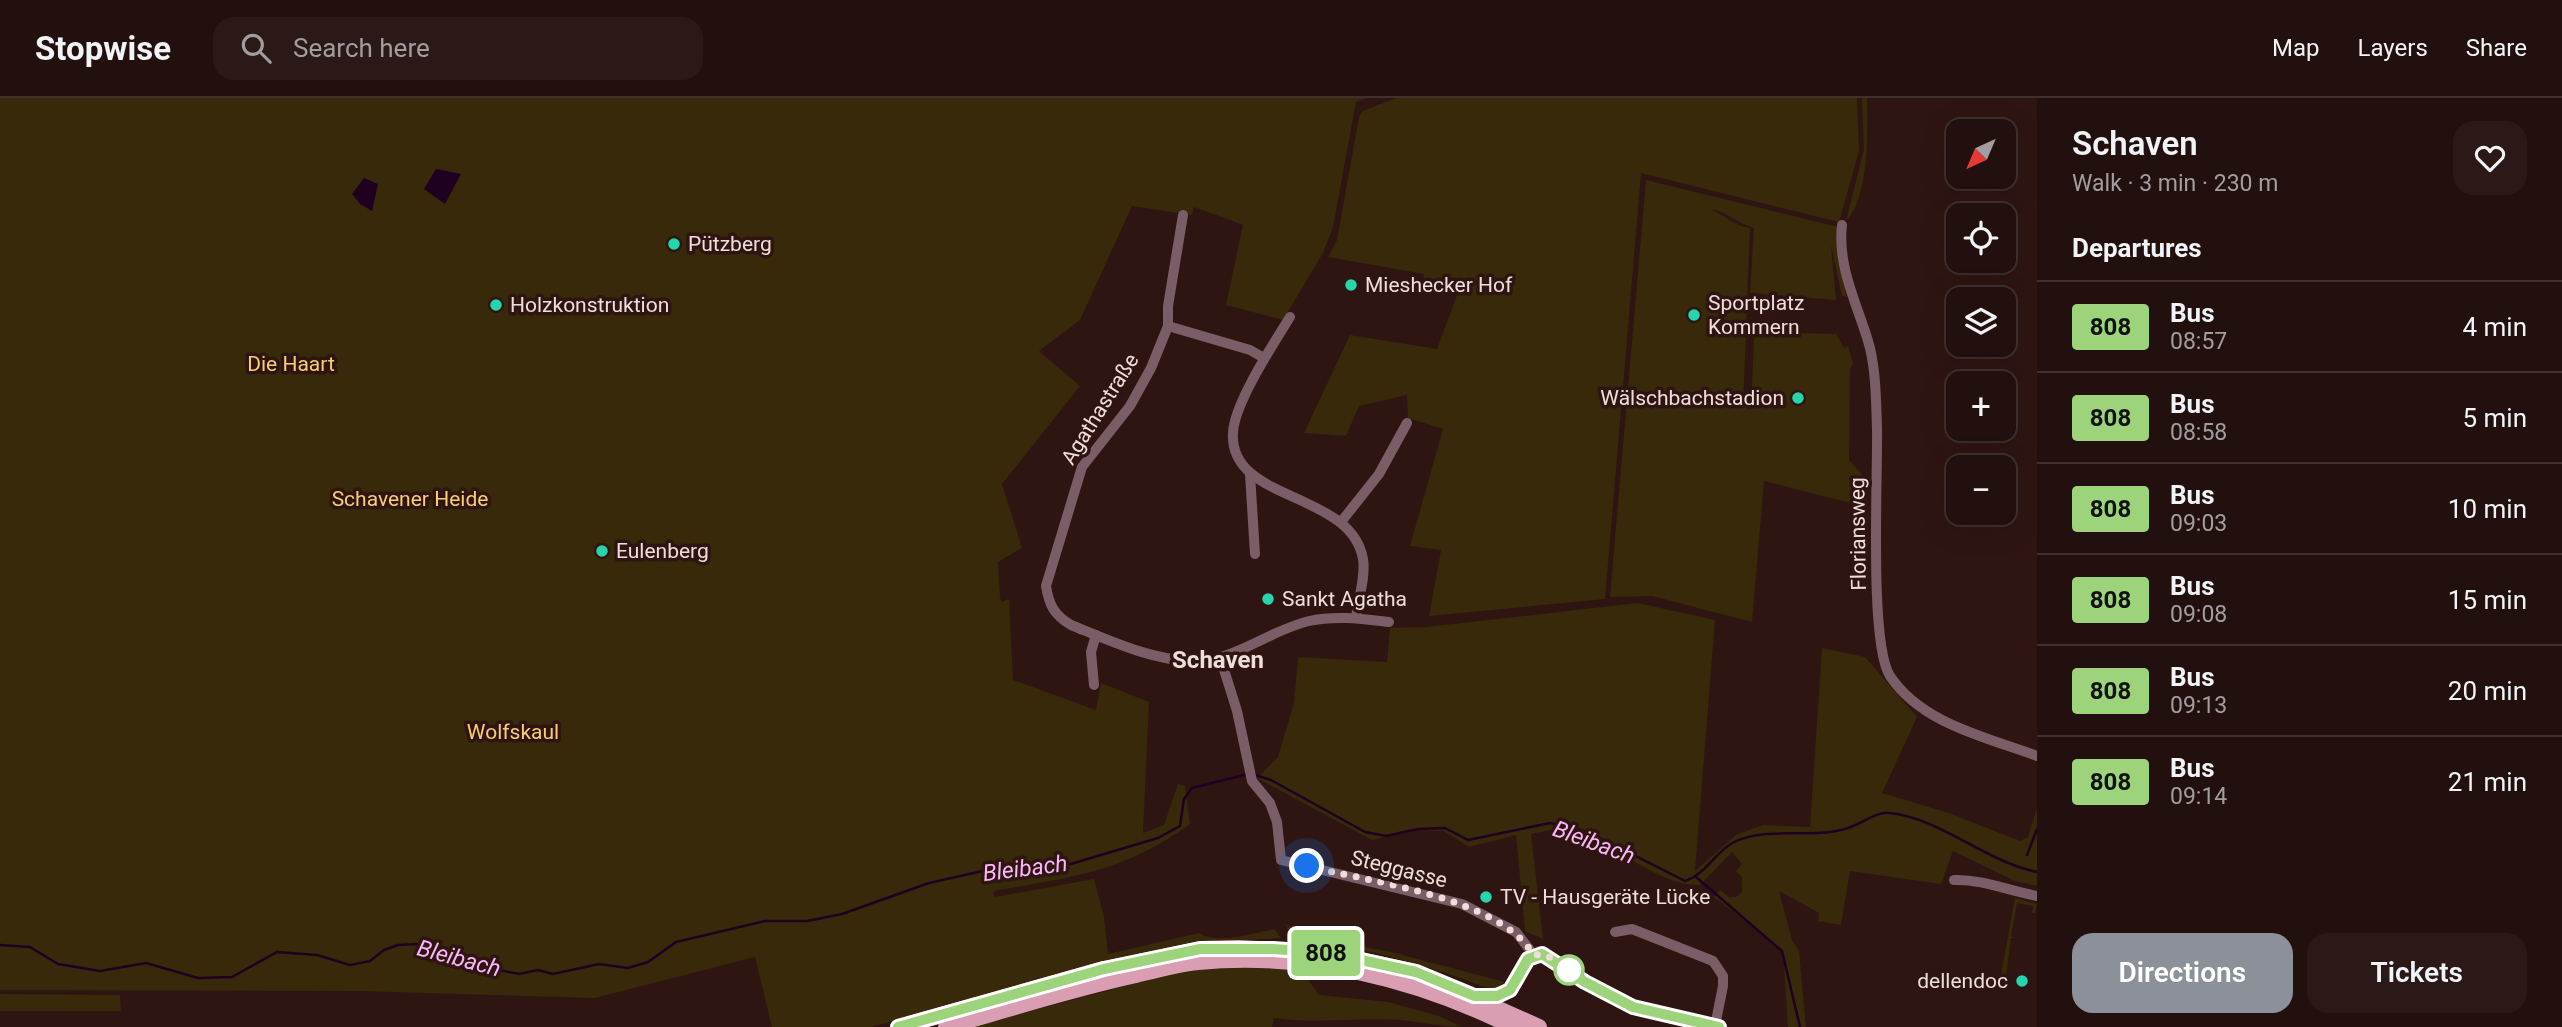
<!DOCTYPE html>
<html lang="en">
<head>
<meta charset="utf-8">
<style>
	:root { --surface:#22100e; --page:#2a1917; --text:#f1f3f6; --muted:#a29d9e; --line:#3f302e; --accent:#8c9099 }
	body { margin:0; font-family:Roboto,sans-serif; background:var(--page); color:var(--text); height:100vh; display:flex; flex-direction:column; font-size:26px; white-space:nowrap }
	* { box-sizing:border-box; margin:0 }
	p { font-size:23px; color:var(--muted) }
	.icon { flex:none; width:38px; height:38px; fill:none; stroke:currentColor; stroke-width:2; stroke-linecap:round; stroke-linejoin:round }
	.map { position:relative; flex:1; overflow:hidden }
	.drawer { display:flex; flex-direction:column; background:var(--surface); width:525px }
	.drawer>* { flex:none }
	.badge { padding:0 14px; border-radius:5px; font-size:24px; line-height:46px }
	.needle { width:46px; rotate:224deg }
	.controls { position:absolute; left:1946px; top:21px; display:grid; gap:14px }
	.controls a { display:grid; place-items:center; width:70px; height:70px; border-radius:14px; background:var(--surface); box-shadow:0 7px 28px #0002,0 0 0 2px var(--line); font-size:35px }
	.you { position:absolute; width:35px; height:35px; margin:-18px; border:5px solid #fff; border-radius:50%; background:#1a73e8; box-shadow:0 0 0 10px #1a73e833 }
	.map>.badge { position:absolute; translate:-50% -50%; box-shadow:0 0 0 4px #fff }
	h2 { padding:0 35px; font-size:26px; line-height:63px }
	.round { display:grid; place-items:center; flex:none; width:74px; height:74px; border-radius:21px; background:var(--page) }
	.overview { display:flex; align-items:center; justify-content:space-between; height:119px; padding:0 35px }
	h1 { font-size:33px; font-weight:600; line-height:52px }
	.button { display:flex; gap:14px; margin-top:auto; padding:14px 35px }
	.button a { flex:1; height:80px; border-radius:21px; background:var(--accent); color:#fff; font-size:28px; font-weight:600; line-height:80px; text-align:center }
	.button a+a { background:var(--page); color:var(--text) }
	ul { padding:0; list-style:none }
	li { display:flex; align-items:center; gap:21px; height:91px; padding:0 35px; border-top:2px solid var(--line) }
	li div { flex:1 }
	li b { display:block; font-size:26px }
	li em { font-style:normal }
	li .badge { min-width:77px; font-weight:700; text-align:center }
	header { display:flex; align-items:center; gap:42px; box-sizing:border-box; height:98px; padding:0 35px; background:var(--surface); border-bottom:2px solid var(--line) }
	header strong { font-size:33px }
	nav { display:flex; gap:38px; margin-inline-start:auto; font-size:24px }
	.search { width:490px; height:63px; background:var(--page); display:flex; align-items:center; gap:18px; box-sizing:border-box; padding:0 24px; border-radius:21px; color:var(--muted); font-size:26px }
	main { display:flex; flex:1; min-height:0 }
	.map>svg:first-child { display:block }
	.green { fill:#37290a }
	.water { fill:#200021 }
	.lines { fill:none; stroke-linecap:round; stroke-linejoin:round }
	.stream { stroke:#200021; stroke-width:2.5 }
	.minor { stroke:#7a5d67; stroke-width:10 }
	.tertiary { stroke:#7a5d67; stroke-width:12 }
	.primary { stroke:#d99eb2; stroke-width:16 }
	.line-casing { stroke:#fff; stroke-width:16 }
	.line { stroke:#9cd37b; stroke-width:10 }
	.walk { stroke:#f0ddda; stroke-width:7; stroke-dasharray:0 12.6 }
	.poi-dot { fill:#27d5ad; stroke:#2e1512; stroke-width:2.5 }
	.stop-dot { fill:#fff; stroke:#9cd37b; stroke-width:3.5 }
	.labels { text-anchor:middle; stroke-width:7; stroke-linejoin:round; paint-order:stroke }
	.poi-label { font-size:21px; fill:#f0ddda; stroke:#2e1512; text-anchor:start }
	.park-label { font-size:21px; fill:#f8cd74; stroke:#2e1512 }
	.street-label { font-size:21px; fill:#f0ddda; stroke:#2e1512 }
	.water-label { font-size:23px; font-style:italic; fill:#fcb6fa; stroke:#2e1512 }
	.quarter-label { font-size:24px; font-weight:bold; fill:#f0ddda; stroke:#2e1512 }
</style>
</head>
<body>
<header>
<strong>Stopwise</strong>
<div class="search"><svg class="icon" aria-label="search" viewBox="0 0 24 24"><circle cx="10" cy="10" r="6"/><path d="M15 15l6 6"/></svg>Search here</div>
<nav><a>Map</a><a>Layers</a><a>Share</a></nav>
</header>
<main>
<div class="map">
<svg width="2037" height="929" viewBox="0 0 2037 929">
	<rect width="100%" height="100%" fill="#2e1512"/>
	<g class="green">
		<path d="M0,0H1367L1356,4L1333,129L1323,155L1283,222L1226,207L1243,127L1194,109L1192,117L1132,108L1080,222L1039,253L1080,288L1002,386L1022,450L998,464L1000,500L1002,504L1009,501L1013,582L1096,612L1101,585L1149,604L1143,735L1164,727L1178,686L1185,688L1190,726C1125,773 1075,779 998,792L993,794L995,799L1094,781L1104,819L1108,856L1199,835C1217,847 1254,835 1274,831L1281,840L1189,846L1108,862L872,929H772L755,859L595,900L359,893L0,892Z"/>
		<polygon points="1396,0 1857,0 1859,53 1839,124 1641,75 1605,501 1429,518 1441,452 1410,448 1443,331 1408,320 1407,297 1359,308 1346,338 1304,335 1350,237 1437,251 1459,192 1423,185 1424,176 1328,159 1337,142 1359,19 1363,13"/>
		<path d="M1862,0H1867C1868,30 1869,102 1846,123L1864,51Z"/>
		<path d="M1646,82L1838,129V162L1847,199L1842,198L1831,147L1836,202L1750,195L1754,130C1738,126 1725,112 1710,111C1725,117 1733,128 1750,130L1743,309L1751,312L1754,240L1757,234L1836,236L1844,250L1848,248L1853,265L1850,271L1849,362L1866,381V409L1764,383L1752,524L1652,498L1610,499Z"/>
		<path d="M1638,505L1715,522L1695,773L1736,737L1763,727L1810,729L1822,550L1865,559L1917,619L1882,695L1949,715L2020,743L2028,739L2037,710V788L2015,783L1953,753L1941,786L1850,773L1841,827L1818,823L1819,815L1779,793L1792,842L1799,853L1806,929H1788L1783,852L1714,799L1720,792L1729,799H1736L1742,794V779L1736,773L1742,766L1732,754L1700,787C1660,789 1611,743 1569,732C1559,729 1542,734 1531,736L1543,841L1525,833L1516,737L1469,749L1444,733L1419,732L1372,742L1257,680L1278,659L1294,605L1298,559L1387,564L1390,530L1426,529Z"/>
		<polygon points="2015,800 2037,806 2035,815 2032,815 2033,808 2017,805 2011,838 2015,840 2011,840 2006,878 2001,877"/>
		<path d="M1285,826L1308,838L1391,854L1505,884L1496,890H1487C1422,865 1361,849 1292,840Z"/>
		<path d="M1237,868L1302,873L1319,897L1388,904L1439,918L1462,929C1441,929 1422,924 1401,922C1359,919 1316,926 1274,920L1272,929H970L1182,873Z"/>
		<polygon points="0,896 120,897 121,913 0,913"/>
	</g>
	<g class="water">
		<polygon points="436,71 461,76 445,106 424,91"/>
		<polygon points="364,80 378,86 372,113 360,106 352,96"/>
	</g>
	<g class="lines">
		<g class="stream">
			<path d="M1255,677L1271,682L1365,734L1386,738L1418,731L1445,730L1468,742L1550,725L1581,732L1612,746L1685,783C1706,776 1715,754 1734,744C1767,728 1810,741 1845,731C1859,728 1876,713 1889,715C1941,720 1984,763 2037,774"/>
			<polyline points="2027,757 2037,731"/>
			<polyline points="1696,779 1782,853 1800,929"/>
			<polyline points="0,847 30,849 58,866 100,873 146,865 198,880 232,879 277,854 317,857 350,867 370,863 384,852 398,847 419,846 455,863 519,876 538,872 553,876 599,866 628,870 648,864 676,844 765,823 807,823 842,816 929,785 987,772 1064,768 1158,740 1180,728 1184,701 1192,690 1248,676"/>
		</g>
		<g class="minor">
			<path d="M1183,117L1168,208V228L1151,270L1130,308L1082,369L1046,488C1049,507 1054,517 1071,527C1108,542 1153,563 1194,563C1235,563 1270,532 1309,523C1336,517 1363,521 1389,524"/>
			<path d="M1842,127C1837,171 1859,209 1870,250C1876,276 1876,303 1877,330C1878,377 1869,545 1890,578C1922,626 1986,639 2037,658"/>
			<path d="M1290,219C1274,245 1235,304 1233,334C1228,405 1351,392 1363,461C1366,478 1358,502 1356,520"/>
			<polyline points="1168,228 1250,252 1264,260"/>
			<polyline points="1250,376 1255,456"/>
			<polyline points="1341,424 1379,376 1407,325"/>
			<polyline points="1220,559 1237,613 1252,683 1270,705 1277,724 1281,762 1462,806 1516,834 1533,856"/>
			<polyline points="1094,587 1091,554 1096,537"/>
			<path d="M1954,782C1982,781 2009,793 2037,798"/>
			<polyline points="1615,834 1632,831 1713,863 1723,878 1723,888 1715,928"/>
		</g>
		<path class="tertiary" d="M1474,898C1515,895 1507,893 1528,861L1542,856L1585,884L1633,909L1719,929"/>
		<g class="primary">
			<polyline points="899,929 1104,871 1201,851 1239,850 1329,855 1416,874 1539,929"/>
			<path d="M946,929C1009,911 1072,891 1136,877C1156,872 1178,866 1198,864C1307,854 1416,880 1513,929"/>
		</g>
	</g>
	<g class="lines">
		<g class="line-casing">
			<polyline id="line" points="898,929 1104,871 1200,851 1273,851 1329,855 1416,874 1474,898 1497,898 1510,892 1528,861 1542,856 1585,884 1633,909 1719,929"/>
		</g>
		<use href="#line" class="line"/>
		<path class="walk" d="M1307,768C1370,784 1498,799 1533,856L1549,859L1569,872"/>
	</g>
	<g class="poi-dot">
		<circle cx="674" cy="146" r="7"/>
		<circle cx="1351" cy="187" r="7"/>
		<circle cx="496" cy="207" r="7"/>
		<circle cx="1694" cy="217" r="7"/>
		<circle cx="1798" cy="300" r="7"/>
		<circle cx="602" cy="453" r="7"/>
		<circle cx="1268" cy="501" r="7"/>
		<circle cx="1486" cy="799" r="7"/>
		<circle cx="2022" cy="883" r="7"/>
	</g>
	<circle class="stop-dot" cx="1569" cy="872" r="14"/>
	<g class="labels">
		<g class="poi-label">
			<text x="688" y="153">Pützberg</text>
			<text x="1365" y="194">Mieshecker Hof</text>
			<text x="1708" y="212">Sportplatz<tspan x="1708" dy="24">Kommern</tspan></text>
			<text x="510" y="214">Holzkonstruktion</text>
			<text x="1784" y="307" text-anchor="end">Wälschbachstadion</text>
			<text x="616" y="460">Eulenberg</text>
			<text x="1282" y="508">Sankt Agatha</text>
			<text x="1500" y="806">TV - Hausgeräte Lücke</text>
			<text x="2008" y="890" text-anchor="end">dellendoc</text>
		</g>
		<g class="park-label">
			<text x="291" y="273">Die Haart</text>
			<text x="410" y="408">Schavener Heide</text>
			<text x="513" y="641">Wolfskaul</text>
		</g>
		<g class="street-label">
			<text transform="translate(1100 311) rotate(-58)" y="7">Agathastraße</text>
			<text transform="translate(1858 436) rotate(-91)" y="7">Floriansweg</text>
			<text transform="translate(1399 771) rotate(14)" y="7">Steggasse</text>
		</g>
		<g class="water-label">
			<text transform="translate(1594 744) rotate(20)" y="8">Bleibach</text>
			<text transform="translate(1025 770) rotate(-7)" y="8">Bleibach</text>
			<text transform="translate(459 860) rotate(15)" y="8">Bleibach</text>
		</g>
		<g class="quarter-label">
			<text x="1218" y="570">Schaven</text>
		</g>
	</g>
</svg>
<div class="controls">
<a><svg class="needle" viewBox="-14 -14 28 28"><path d="M0-13l5 13h-10z" fill="#e53935"/><path d="M0 13l5-13h-10z" fill="#a29d9e"/></svg></a>
<a><svg class="icon" aria-label="locate" viewBox="0 0 24 24"><circle cx="12" cy="12" r="6"/><path d="M12 2v4M12 18v4M2 12h4M18 12h4"/></svg></a>
<a><svg class="icon" aria-label="layers" viewBox="0 0 24 24"><path d="M12 4l9 5-9 5-9-5zM3 14l9 5 9-5"/></svg></a>
<a>+</a>
<a>−</a>
</div>
<div class="you" style="left:1307px;top:768px"></div>
<b class="badge" style="left:1326px;top:855px;background:#9cd37b;color:#111">808</b>
</div>
<section class="drawer">
<div class="overview"><div><h1>Schaven</h1><p>Walk · 3 min · 230 m</p></div><a class="round"><svg class="icon" aria-label="heart" viewBox="0 0 24 24"><path d="M12 20l-8-8c-3-5 5-10 8-4 3-6 11-1 8 4z"/></svg></a></div>
<h2>Departures</h2>
<ul>
<li><span class="badge" style="background:#9cd37b;color:#111">808</span><div><b>Bus</b><p>08:57</p></div><em>4 min</em></li>
<li><span class="badge" style="background:#9cd37b;color:#111">808</span><div><b>Bus</b><p>08:58</p></div><em>5 min</em></li>
<li><span class="badge" style="background:#9cd37b;color:#111">808</span><div><b>Bus</b><p>09:03</p></div><em>10 min</em></li>
<li><span class="badge" style="background:#9cd37b;color:#111">808</span><div><b>Bus</b><p>09:08</p></div><em>15 min</em></li>
<li><span class="badge" style="background:#9cd37b;color:#111">808</span><div><b>Bus</b><p>09:13</p></div><em>20 min</em></li>
<li><span class="badge" style="background:#9cd37b;color:#111">808</span><div><b>Bus</b><p>09:14</p></div><em>21 min</em></li>
</ul>
<div class="button"><a>Directions</a><a>Tickets</a></div>
</section>
</main>
</body>
</html>
